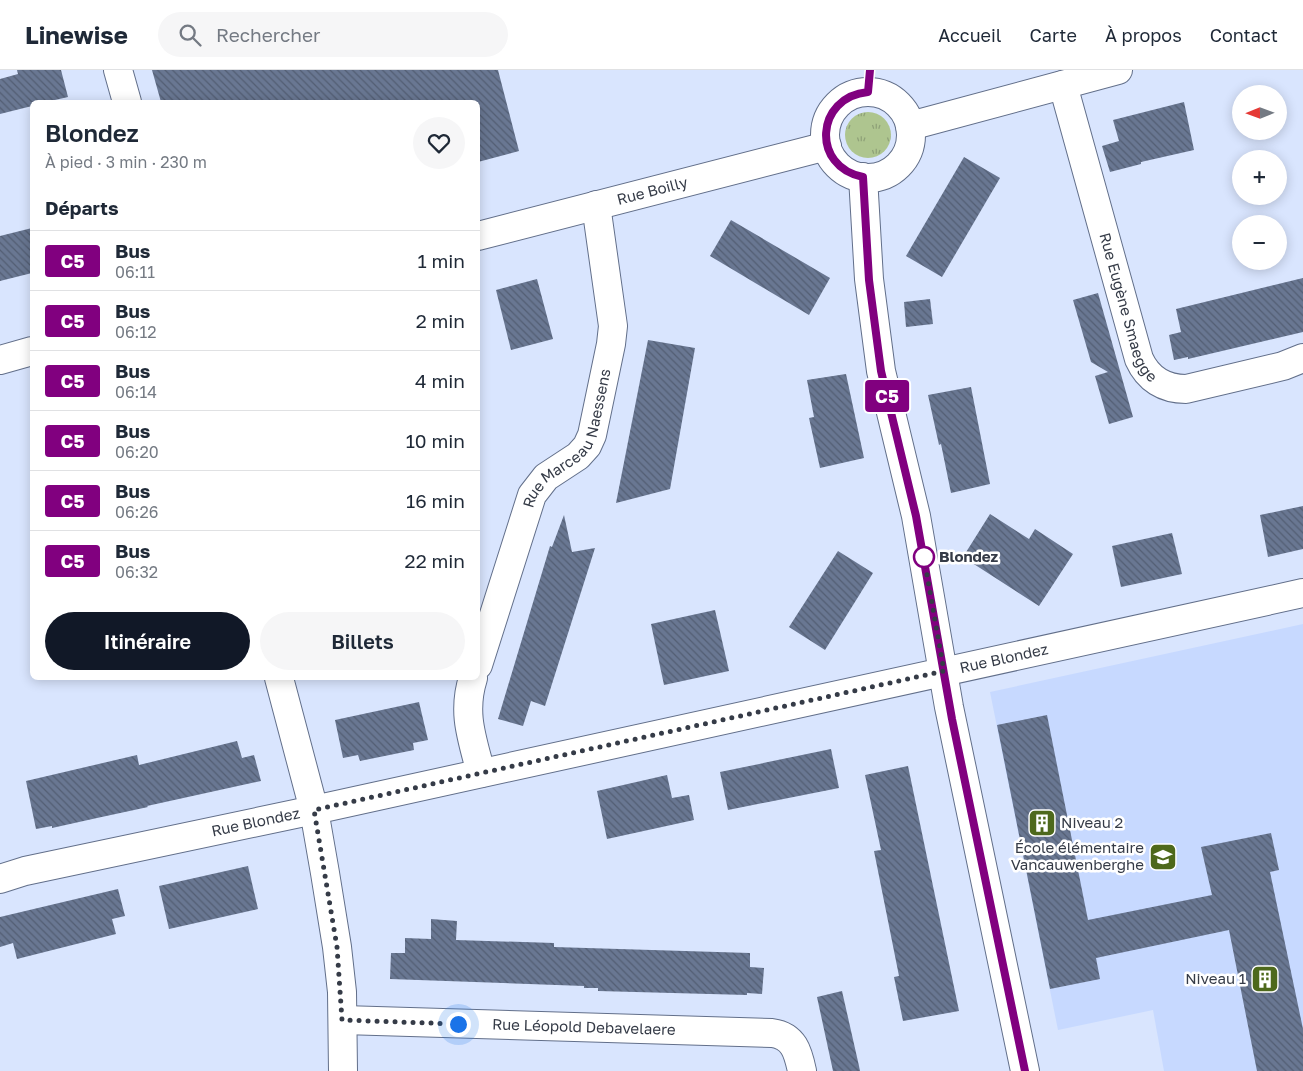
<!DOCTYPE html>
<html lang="fr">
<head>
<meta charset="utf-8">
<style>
	:root { --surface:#fff; --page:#f6f6f7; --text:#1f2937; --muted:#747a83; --line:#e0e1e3; --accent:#111827 }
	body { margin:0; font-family:"Golos Text",sans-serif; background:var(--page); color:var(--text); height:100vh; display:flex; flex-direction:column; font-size:19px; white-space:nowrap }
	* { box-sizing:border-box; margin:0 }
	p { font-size:16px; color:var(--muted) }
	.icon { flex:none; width:28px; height:28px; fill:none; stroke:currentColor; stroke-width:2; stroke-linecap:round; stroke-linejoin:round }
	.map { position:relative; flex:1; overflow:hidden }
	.side { position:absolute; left:30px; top:30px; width:450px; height:580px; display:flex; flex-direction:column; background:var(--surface); border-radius:8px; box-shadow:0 2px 12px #0003 }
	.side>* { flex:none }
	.badge { padding:0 10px; border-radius:4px; font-size:18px; line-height:32px }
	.needle { width:32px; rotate:269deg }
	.buttons { position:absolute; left:1232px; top:15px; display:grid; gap:10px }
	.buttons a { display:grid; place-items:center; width:55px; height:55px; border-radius:50%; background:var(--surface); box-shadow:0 2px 12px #0003; font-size:25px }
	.you { position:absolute; width:25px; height:25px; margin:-12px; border:4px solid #fff; border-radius:50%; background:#1a73e8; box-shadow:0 0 0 8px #1a73e833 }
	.map>.badge { position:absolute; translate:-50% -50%; box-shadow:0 0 0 2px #fff }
	h2 { padding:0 15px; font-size:19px; line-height:45px }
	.round { display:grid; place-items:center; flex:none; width:52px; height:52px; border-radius:26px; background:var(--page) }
	.head { display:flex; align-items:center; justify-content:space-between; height:85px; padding:0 15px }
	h1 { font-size:24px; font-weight:600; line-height:38px }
	.primary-button { display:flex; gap:10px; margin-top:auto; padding:10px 15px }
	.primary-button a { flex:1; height:58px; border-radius:30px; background:var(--accent); color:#fff; font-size:20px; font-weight:600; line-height:58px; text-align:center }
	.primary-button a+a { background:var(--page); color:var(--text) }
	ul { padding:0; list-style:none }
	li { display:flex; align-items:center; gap:15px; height:60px; padding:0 15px; border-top:1px solid var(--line) }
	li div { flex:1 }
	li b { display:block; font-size:19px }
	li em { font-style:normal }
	li .badge { min-width:55px; font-weight:700; text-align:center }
	header { display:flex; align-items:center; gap:30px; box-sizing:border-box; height:70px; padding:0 25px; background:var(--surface); border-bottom:1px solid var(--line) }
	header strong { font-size:24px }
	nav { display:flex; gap:28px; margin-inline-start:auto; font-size:18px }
	.search { width:350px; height:45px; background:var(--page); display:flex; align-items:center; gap:12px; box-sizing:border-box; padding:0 18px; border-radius:28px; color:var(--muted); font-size:19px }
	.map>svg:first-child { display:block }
	.built { fill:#c7d9ff }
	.grass { fill:url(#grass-tufts) }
	.building { fill:url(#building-back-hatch) }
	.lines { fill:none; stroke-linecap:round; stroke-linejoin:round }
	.street-casing { stroke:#626f8a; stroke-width:30 }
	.secondary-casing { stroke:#626f8a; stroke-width:30 }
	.street { stroke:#fff; stroke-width:28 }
	.secondary { stroke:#fff; stroke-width:28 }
	.line-casing { stroke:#fff; stroke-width:11 }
	.line { stroke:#81007f; stroke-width:8 }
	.walk { stroke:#353b47; stroke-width:5; stroke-dasharray:0 9 }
	.stop-dot { fill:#fff; stroke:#81007f; stroke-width:2.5 }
	.labels { text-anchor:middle; stroke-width:5; stroke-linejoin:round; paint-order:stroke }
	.street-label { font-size:15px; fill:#353b47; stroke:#fff }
	.stop-label { font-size:15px; font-weight:bold; fill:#353b47; stroke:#fff; text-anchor:start }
	.poi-label { font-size:15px; fill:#353b47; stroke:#fff; text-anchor:end }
</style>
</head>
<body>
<header>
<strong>Linewise</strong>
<div class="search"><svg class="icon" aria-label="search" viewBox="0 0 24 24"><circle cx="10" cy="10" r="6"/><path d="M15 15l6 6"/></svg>Rechercher</div>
<nav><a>Accueil</a><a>Carte</a><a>À propos</a><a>Contact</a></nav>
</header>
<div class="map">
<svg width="1303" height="1001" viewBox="0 0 1303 1001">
	<defs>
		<pattern id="grass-tufts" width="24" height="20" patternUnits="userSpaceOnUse" patternTransform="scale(1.25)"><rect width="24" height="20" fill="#aec58f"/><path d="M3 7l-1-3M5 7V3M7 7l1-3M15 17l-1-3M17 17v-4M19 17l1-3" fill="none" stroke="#8ea177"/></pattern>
		<pattern id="building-back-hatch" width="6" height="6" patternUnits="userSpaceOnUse" patternTransform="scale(1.25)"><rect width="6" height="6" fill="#697792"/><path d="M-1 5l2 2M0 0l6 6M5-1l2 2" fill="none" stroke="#535e73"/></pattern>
	</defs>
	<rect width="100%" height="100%" fill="#d9e5fe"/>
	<polygon class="built" points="1303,554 1303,1001 1164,1001 1153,940 1058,960 990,622"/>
	<circle class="grass" cx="868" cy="65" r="23"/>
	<g class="building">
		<polygon points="17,0 61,0 68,27 46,32 32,32 32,36 0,44 0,9 18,4"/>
		<polygon points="152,0 498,0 519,81 478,92 478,32 161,32"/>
		<polygon points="1184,32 1194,80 1141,92 1141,94 1110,102 1102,76 1119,71 1113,50"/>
		<polygon points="964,87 1000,108 942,207 906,186"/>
		<polygon points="731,150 830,208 809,245 710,186"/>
		<polygon points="32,158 32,203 0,211 0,166"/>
		<polygon points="1303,208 1303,262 1188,289 1188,287 1174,290 1169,265 1181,262 1176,239"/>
		<polygon points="537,209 553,269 511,280 496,220"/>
		<polygon points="1098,223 1133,347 1109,354 1095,306 1108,302 1091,292 1073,230"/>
		<polygon points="930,229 933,254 906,257 904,232"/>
		<polygon points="648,270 695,278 670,419 616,433"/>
		<polygon points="846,304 864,388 820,398 809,348 814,347 807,310"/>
		<polygon points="971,317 990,414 951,423 941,374 939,375 928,325"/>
		<polygon points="1303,436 1303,479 1268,487 1260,445"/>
		<polygon points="990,444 1029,469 1035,459 1073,484 1039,536 963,487"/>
		<polygon points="564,445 572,482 595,478 545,636 531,631 523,656 498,649 550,476 552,477"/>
		<polygon points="1172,463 1182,504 1121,517 1112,476"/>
		<polygon points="838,481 873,503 825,580 789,557"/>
		<polygon points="715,540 729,601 664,615 651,554"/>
		<polygon points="419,632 428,670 413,673 414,680 360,691 358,685 343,688 335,650"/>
		<polygon points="1047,645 1088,850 1212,825 1201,777 1271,763 1279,800 1270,802 1303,959 1303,1001 1257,1001 1229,860 1096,888 1100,909 1050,919 997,655"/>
		<polygon points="237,671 242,688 254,685 261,711 147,736 148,737 97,748 52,758 52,756 36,759 26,711 137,685 139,695"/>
		<polygon points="831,679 839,718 728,740 720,702"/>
		<polygon points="908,696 959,941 903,951 894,907 899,906 874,781 881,780 865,705"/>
		<polygon points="667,705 672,728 689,725 694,750 607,769 597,721"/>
		<polygon points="248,796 258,839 169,859 159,816"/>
		<polygon points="118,819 125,846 112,849 116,864 17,889 13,873 0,877 0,847"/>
		<polygon points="431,849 457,851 456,870 554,873 554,877 750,883 750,897 764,898 762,924 747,923 747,925 598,921 598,918 584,918 584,916 390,909 391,883 405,883 405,868 431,869"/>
		<polygon points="842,921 859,996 860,1001 833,1001 817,927"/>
	</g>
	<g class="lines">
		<g class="street-casing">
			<g id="street">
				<polyline points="118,0 127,32"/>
				<path id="s1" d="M1063,15L1139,289C1148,309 1164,319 1186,319L1283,296L1303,288"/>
				<path id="s2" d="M478,166L827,76"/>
				<polyline points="0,290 32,281"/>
				<path id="s3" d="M478,595L532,425L546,407L578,386L587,376L592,365L611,274L613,256L596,135"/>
				<polyline points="279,608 314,740 325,803 337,877 342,922 343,1001"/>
				<path d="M473,608C462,643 472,668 481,703"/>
				<path id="s4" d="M0,809L25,801L314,740L1303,523"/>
				<path id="s5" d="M343,950L772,963C794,966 798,982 802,1001"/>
			</g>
		</g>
		<g class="secondary-casing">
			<g id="secondary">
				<circle cx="868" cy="65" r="43"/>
				<polyline points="910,56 1118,0"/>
				<polyline points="863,107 869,209 881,301 916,446 949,637 1025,1001"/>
			</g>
		</g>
		<use href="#street" class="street"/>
		<use href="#secondary" class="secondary"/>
	</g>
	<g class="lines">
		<g class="line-casing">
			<path id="line" d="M870,0L868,22C815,27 811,97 863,107L869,210L881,301L916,446L952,649L1025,1001"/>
		</g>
		<use href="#line" class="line"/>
		<polyline class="walk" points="458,954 342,950 337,877 314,740 944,601 923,482 924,487"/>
	</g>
	<defs>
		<g id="building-square" transform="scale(1.4375)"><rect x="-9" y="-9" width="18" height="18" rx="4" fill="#4e691c" stroke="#fff"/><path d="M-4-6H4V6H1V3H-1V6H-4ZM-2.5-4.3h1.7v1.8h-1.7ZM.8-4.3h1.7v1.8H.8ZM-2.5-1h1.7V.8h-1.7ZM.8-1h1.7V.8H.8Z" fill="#fff"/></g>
		<g id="school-square" transform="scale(1.4375)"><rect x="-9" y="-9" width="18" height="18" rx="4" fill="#4e691c" stroke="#fff"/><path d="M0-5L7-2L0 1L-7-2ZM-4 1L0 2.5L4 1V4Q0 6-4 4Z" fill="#fff"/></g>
	</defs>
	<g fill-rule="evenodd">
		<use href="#building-square" x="1042" y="753"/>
		<use href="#school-square" x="1163" y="787"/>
		<use href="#building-square" x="1265" y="909"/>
	</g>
	<circle class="stop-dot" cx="924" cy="487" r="10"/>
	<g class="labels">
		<g class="street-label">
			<text dy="5" stroke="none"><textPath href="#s2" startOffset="180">Rue Boilly</textPath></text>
			<text dy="5" stroke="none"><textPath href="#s1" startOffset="232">Rue Eugène Smaegge</textPath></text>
			<text dy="5" stroke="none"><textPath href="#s3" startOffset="249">Rue Marceau Naessens</textPath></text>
			<text dy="5" stroke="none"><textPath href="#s4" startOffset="1028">Rue Blondez</textPath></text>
			<text dy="5" stroke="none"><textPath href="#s4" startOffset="262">Rue Blondez</textPath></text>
			<text dy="5" stroke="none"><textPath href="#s5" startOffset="241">Rue Léopold Debavelaere</textPath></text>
		</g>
		<g class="stop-label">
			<text x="939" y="492">Blondez</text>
		</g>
		<g class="poi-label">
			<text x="1061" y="758" text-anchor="start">Niveau 2</text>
			<text x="1144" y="783">École élémentaire<tspan x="1144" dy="17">Vancauwenberghe</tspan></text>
			<text x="1246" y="914">Niveau 1</text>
		</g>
	</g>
</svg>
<div class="buttons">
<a><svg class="needle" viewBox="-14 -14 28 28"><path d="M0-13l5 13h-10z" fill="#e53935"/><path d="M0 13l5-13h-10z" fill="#747a83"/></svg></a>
<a>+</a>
<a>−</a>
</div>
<div class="you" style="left:458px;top:954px"></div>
<b class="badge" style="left:887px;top:326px;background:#81007f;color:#fff">C5</b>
<section class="side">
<div class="head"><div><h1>Blondez</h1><p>À pied · 3 min · 230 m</p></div><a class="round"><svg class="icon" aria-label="heart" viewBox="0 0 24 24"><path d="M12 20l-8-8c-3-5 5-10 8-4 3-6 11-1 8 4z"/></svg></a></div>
<h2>Départs</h2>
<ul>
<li><span class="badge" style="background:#81007f;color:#fff">C5</span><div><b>Bus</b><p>06:11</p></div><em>1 min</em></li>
<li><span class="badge" style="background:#81007f;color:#fff">C5</span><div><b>Bus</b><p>06:12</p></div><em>2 min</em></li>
<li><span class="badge" style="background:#81007f;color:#fff">C5</span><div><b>Bus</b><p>06:14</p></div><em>4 min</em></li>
<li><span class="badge" style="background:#81007f;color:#fff">C5</span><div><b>Bus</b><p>06:20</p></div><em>10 min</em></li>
<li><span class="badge" style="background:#81007f;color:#fff">C5</span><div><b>Bus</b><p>06:26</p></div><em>16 min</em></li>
<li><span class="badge" style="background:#81007f;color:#fff">C5</span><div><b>Bus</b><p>06:32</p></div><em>22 min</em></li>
</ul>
<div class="primary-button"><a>Itinéraire</a><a>Billets</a></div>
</section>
</div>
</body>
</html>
